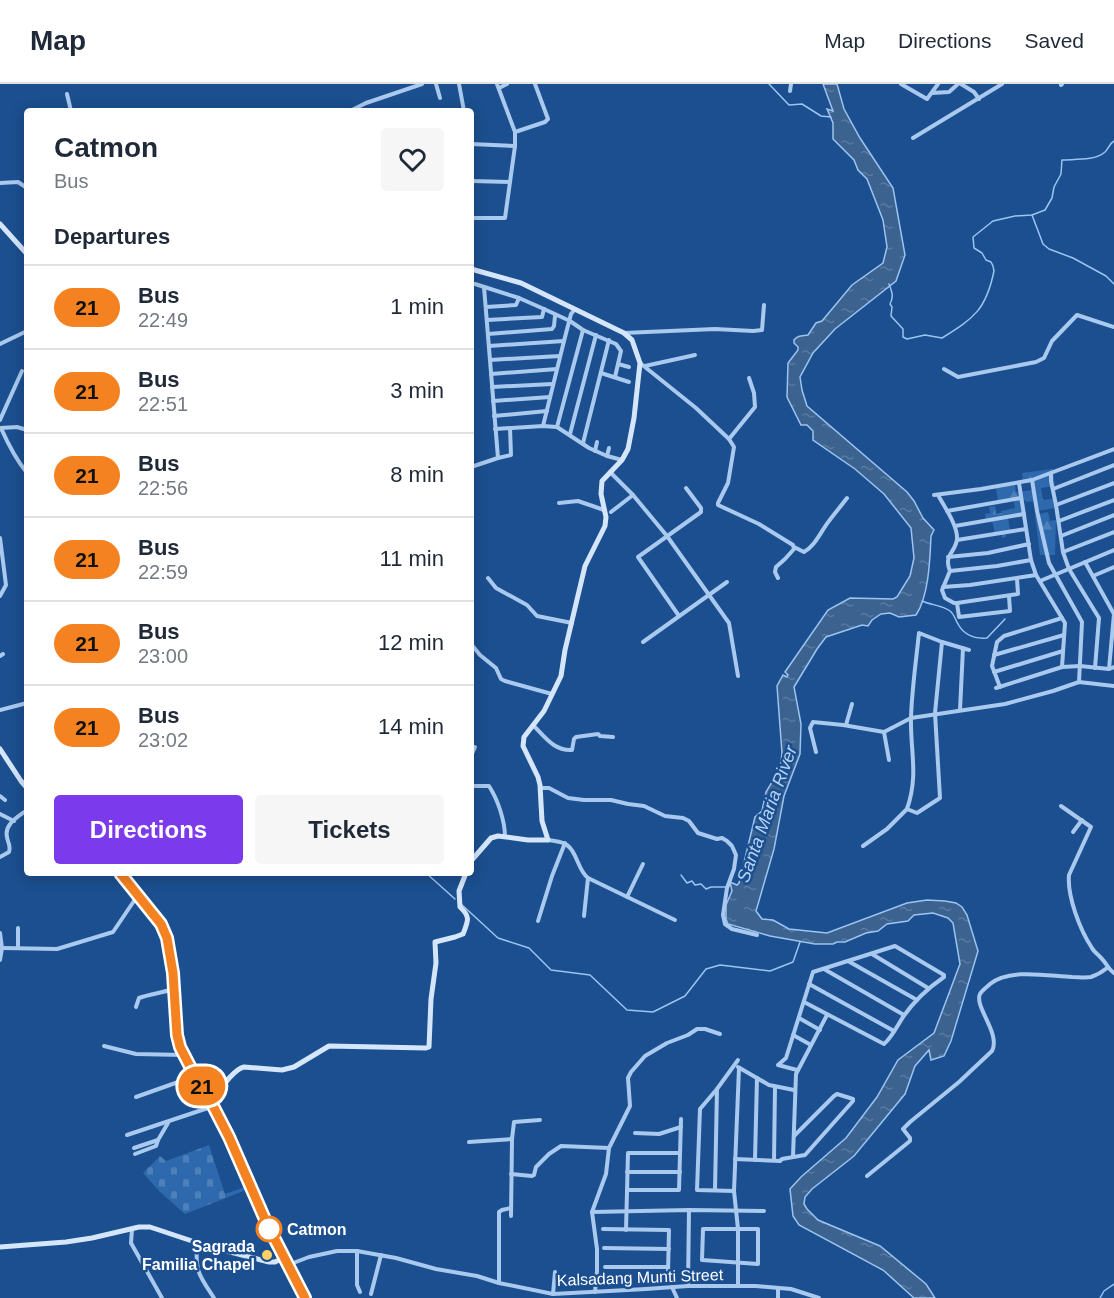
<!DOCTYPE html>
<html lang="en">
<head>
<meta charset="utf-8">
<style>
	:root { --surface:#fff; --page:#f6f6f7; --text:#1f2937; --muted:#747a83; --line:#e0e1e3; --accent:#7c3aed }
	body { margin:0; font-family:Helvetica,sans-serif; background:var(--page); color:var(--text); height:100vh; display:flex; flex-direction:column; font-size:22px; white-space:nowrap }
	* { box-sizing:border-box; margin:0 }
	p { font-size:20px; color:var(--muted) }
	.icon { flex:none; width:33px; height:33px; fill:none; stroke:currentColor; stroke-width:2; stroke-linecap:round; stroke-linejoin:round }
	.map { position:relative; flex:1; overflow:hidden }
	.drawer { position:absolute; left:24px; top:24px; width:450px; height:768px; display:flex; flex-direction:column; background:var(--surface); border-radius:6px; box-shadow:0 3px 15px #0003 }
	.drawer>* { flex:none }
	.badge { padding:0 12px; border-radius:20px; font-size:21px; line-height:39px }
	.map>.badge { position:absolute; translate:-50% -50%; box-shadow:0 0 0 3px #fff }
	h2 { padding:0 30px; font-size:22px; line-height:54px }
	.round { display:grid; place-items:center; flex:none; width:63px; height:63px; border-radius:6px; background:var(--page) }
	.summary { display:flex; align-items:center; justify-content:space-between; height:102px; padding:0 30px }
	h1 { font-size:28px; font-weight:700; line-height:45px }
	.primary-button { display:flex; gap:12px; margin-top:auto; padding:12px 30px }
	.primary-button a { flex:1; height:69px; border-radius:6px; background:var(--accent); color:#fff; font-size:24px; font-weight:700; line-height:69px; text-align:center }
	.primary-button a+a { background:var(--page); color:var(--text) }
	ul { padding:0; list-style:none }
	li { display:flex; align-items:center; gap:18px; height:84px; padding:0 30px; border-top:2px solid var(--line) }
	li div { flex:1 }
	li b { display:block; font-size:22px }
	li em { font-style:normal }
	li .badge { min-width:66px; font-weight:700; text-align:center }
	header { display:flex; align-items:center; gap:36px; box-sizing:border-box; height:84px; padding:0 30px; background:var(--surface); border-bottom:2px solid var(--line) }
	header strong { font-size:28px }
	nav { display:flex; gap:33px; margin-inline-start:auto; font-size:21px }
	.map>svg:first-child { display:block }
	.forest { fill:url(#forest-firs) }
	.cemetery { fill:url(#cemetery-stones) }
	.water { fill:url(#water-ripples); stroke:#9cc4f0; stroke-width:1.5 }
	.lines { fill:none; stroke-linecap:round; stroke-linejoin:round }
	.stream { stroke:#9cc4f0; stroke-width:1.5 }
	.street { stroke:#a9c9ee; stroke-width:4 }
	.secondary { stroke:#d6e6fa; stroke-width:5 }
	.line-casing { stroke:#fff; stroke-width:14 }
	.line { stroke:#f58220; stroke-width:9 }
	.stop-dot { fill:#fff; stroke:#f58220; stroke-width:3 }
	.poi-dot { fill:#ffd166; stroke:#1b4f8f; stroke-width:2 }
	.labels { text-anchor:middle; stroke-width:5; stroke-linejoin:round; paint-order:stroke }
	.stop-label { font-size:16px; font-weight:bold; fill:#fff; stroke:#1b4f8f; text-anchor:start }
	.poi-label { font-size:16px; font-weight:bold; fill:#fff; stroke:#1b4f8f; text-anchor:end }
	.street-label { font-size:16px; fill:#fff; stroke:#1b4f8f }
	.water-label { font-size:18px; font-style:italic; fill:#b5d3f5; stroke:#1b4f8f }
</style>
</head>
<body>
<header>
<strong>Map</strong>
<nav><a>Map</a><a>Directions</a><a>Saved</a></nav>
</header>
<div class="map">
<svg width="1114" height="1214" viewBox="0 0 1114 1214">
	<defs>
		<pattern id="forest-firs" width="22" height="20" patternUnits="userSpaceOnUse" patternTransform="scale(1.5)"><rect width="22" height="20" fill="#2e69ad"/><path d="M5 1l3.5 6h-7zM16 11l3.5 6h-7z" fill="#4d80b9"/></pattern>
		<pattern id="cemetery-stones" width="16" height="16" patternUnits="userSpaceOnUse" patternTransform="scale(1.5)"><rect width="16" height="16" fill="#2e69ad"/><path d="M2 7V4a2 2 0 0 1 4 0v3zM10 15v-3a2 2 0 0 1 4 0v3z" fill="#4d80b9"/></pattern>
		<pattern id="water-ripples" width="26" height="14" patternUnits="userSpaceOnUse" patternTransform="scale(1.5)"><rect width="26" height="14" fill="#3c6290"/><path d="M2 4q2-2 4 0t4 0M15 11q2-2 4 0t4 0" fill="none" stroke="#597aa1"/></pattern>
	</defs>
	<rect width="100%" height="100%" fill="#1b4f8f"/>
	<g class="forest">
		<polygon points="1053,385 1055,402 1041,404 1043,416 1054,415 1055,424 1037,427 1036,417 1027,418 1021,414 998,417 996,404 1015,401 1016,408 1033,406 1032,396 1023,397 1022,389"/>
		<polygon points="1021,416 1024,430 1008,433 1010,447 1006,450 1006,453 1001,454 1003,449 995,450 992,436 986,437 985,430 990,429 989,423 995,422 996,430 1002,429 1001,427 1015,424 1014,417"/>
		<polygon points="1048,428 1050,437 1056,436 1055,471 1040,471 1035,431"/>
	</g>
	<polygon class="cemetery" points="209,1061 225,1110 245,1103 246,1106 185,1130 159,1107 143,1089 160,1072 166,1077"/>
	<path class="water" d="M823,0H837L844,25L860,54L893,104L905,171L896,197L835,245L813,269L800,293L802,306L807,322L907,408L914,417L923,434L934,446L931,452C930,474 929,512 916,531L899,533L890,529L881,530L872,536L868,542L862,541L826,553L817,565L794,603L801,640L800,670L784,712L774,765L756,827L762,835L773,836L789,845L827,849L907,819L927,816L945,817L956,819L962,823L967,831L978,867L951,957L944,972L931,976L929,966L915,982L905,1010L854,1072L812,1105L805,1113L804,1120L807,1125L818,1136L880,1162L926,1200L935,1214H914L883,1186L799,1141L793,1132L790,1105L801,1093L846,1054L877,1013L898,976L934,949L960,880L953,839L948,834L933,829L914,831L908,837L887,840L878,847L866,849L845,858H837L833,860H815L770,852L728,840L726,835V821L732,807L730,798L737,801L739,799L755,733L762,727L766,708L780,685L782,669L777,602L783,591L787,593L788,591L785,588L828,526L850,514L893,515L897,513L910,492L914,474L911,444L884,410L855,385L813,356V347L807,341H801L787,313L788,279L798,266V263L794,259V256C798,251 802,252 808,251L816,239L822,237L852,201L883,179L887,163L883,136L867,95L858,86L854,76L833,55V39L827,25L833,27Z"/>
	<g class="lines">
		<g class="stream">
			<polyline points="769,0 789,21 802,20 821,32 831,33"/>
			<polyline points="1032,131 1043,160 1049,165 1073,174 1106,192 1114,200"/>
			<path d="M889,200C892,208 894,212 890,220L892,223L891,232L903,245V253L907,255L925,251L942,254C974,234 986,226 994,187L993,182L991,178L986,176L982,169L974,164L973,153L993,137L1015,132L1032,131L1045,126L1052,114L1054,103L1061,90L1062,76C1075,75 1095,77 1105,68C1109,64 1109,60 1114,57"/>
			<path d="M922,517C930,521 942,521 950,527C954,530 955,535 958,540C964,551 974,555 987,554L1005,535"/>
			<polyline points="426,789 455,815"/>
			<polyline points="681,791 687,799 692,797 695,801 701,800 706,805 711,803 726,803"/>
			<polyline points="461,820 498,854 529,864 551,886 590,891 627,926 653,928 685,912 706,885 720,881 770,887 793,878 800,858"/>
			<polyline points="1100,1214 1104,1207 1114,1200"/>
		</g>
		<g class="street">
			<polyline points="436,0 440,14"/>
			<polyline points="459,0 464,27"/>
			<polyline points="497,0 515,48 515,62"/>
			<polyline points="901,0 927,15 938,0"/>
			<polyline points="961,0 974,8 979,15"/>
			<polyline points="1061,1 1062,0"/>
			<polyline points="499,4 507,0"/>
			<polyline points="790,7 791,0"/>
			<polyline points="932,9 949,8 958,0"/>
			<polyline points="67,10 71,27"/>
			<polyline points="350,27 366,19 422,0"/>
			<polyline points="515,48 545,38 548,35 535,0"/>
			<polyline points="913,54 1002,0"/>
			<polyline points="471,60 515,62 505,134 471,134"/>
			<polyline points="471,97 510,98"/>
			<polyline points="0,99 18,98 27,104"/>
			<polyline points="475,200 519,214 544,225 570,237 583,246 616,260 621,267 615,293"/>
			<polyline points="484,203 498,374"/>
			<polyline points="486,223 516,221 519,214"/>
			<polyline points="487,236 542,233 544,225"/>
			<polyline points="624,249 715,245 753,247 762,246 764,221"/>
			<polyline points="488,250 552,245 554,242 555,232"/>
			<polyline points="0,260 27,247"/>
			<polyline points="489,262 564,257"/>
			<polyline points="490,276 560,272"/>
			<polyline points="640,279 696,324 729,355 734,363 728,399 718,419 718,421 759,440 793,461 794,465 785,475 776,483 775,488 778,494"/>
			<polyline points="618,280 629,283"/>
			<polyline points="645,282 695,271"/>
			<polyline points="944,285 958,293 1036,278 1044,274 1052,257 1077,231 1114,243"/>
			<polyline points="601,289 629,298"/>
			<polyline points="491,290 557,285"/>
			<polyline points="492,303 553,300"/>
			<polyline points="493,317 550,313"/>
			<polyline points="494,332 547,327"/>
			<polyline points="0,336 22,287"/>
			<polyline points="543,342 564,257 571,230 575,225"/>
			<polyline points="557,343 583,246"/>
			<path d="M1,344C8,360 16,375 27,389"/>
			<polyline points="1,344 17,343 27,346"/>
			<polyline points="495,345 543,342 557,343 589,364 607,372 622,376"/>
			<polyline points="570,350 596,251"/>
			<polyline points="729,355 755,323 754,309 749,294"/>
			<polyline points="583,359 609,256"/>
			<polyline points="595,367 597,358"/>
			<polyline points="607,372 609,364"/>
			<polyline points="471,383 498,374 511,371 510,344"/>
			<polyline points="610,388 633,411 667,452 729,539 738,592"/>
			<polyline points="1051,389 1051,397 1056,421 1063,468 1069,485 1099,534 1095,584"/>
			<polyline points="1032,396 1037,427 1049,479 1082,538 1079,598"/>
			<polyline points="1019,399 1031,476 1036,491 1065,539 1062,583"/>
			<polyline points="1053,405 1114,381"/>
			<polyline points="934,411 981,405 1032,396 1114,365"/>
			<path d="M938,411C944,422 958,442 957,455C956,468 943,471 950,487L942,506L945,514L954,519H957L1018,510L1017,495"/>
			<polyline points="559,419 578,417 604,426"/>
			<polyline points="1056,421 1114,399"/>
			<polyline points="947,427 1021,414"/>
			<polyline points="611,428 633,411"/>
			<polyline points="1059,437 1114,416"/>
			<polyline points="955,442 1024,430"/>
			<polyline points="1061,452 1114,431"/>
			<polyline points="0,454 6,501 0,512"/>
			<polyline points="957,456 1026,445"/>
			<path d="M794,463L804,468C816,461 821,447 829,437C835,429 841,422 847,414"/>
			<polyline points="1063,468 1114,448"/>
			<polyline points="948,473 988,469 1029,460"/>
			<polyline points="1085,478 1114,530 1109,585"/>
			<polyline points="950,487 997,482 1031,476"/>
			<polyline points="1093,492 1114,483"/>
			<polyline points="488,494 496,504 527,521 537,532 572,539"/>
			<polyline points="1040,497 1114,466"/>
			<polyline points="943,503 970,501 1036,491"/>
			<polyline points="957,519 959,533 1010,527 1009,512"/>
			<polyline points="679,532 638,473 701,428 701,424 686,404"/>
			<polyline points="643,558 727,498"/>
			<polyline points="471,560 480,571 496,584 501,595 505,597 552,610"/>
			<polyline points="994,571 1064,551"/>
			<polyline points="0,572 3,570"/>
			<polyline points="994,588 1063,567"/>
			<polyline points="1000,603 992,582 997,558 1004,552 1062,534"/>
			<polyline points="996,604 1062,583 1080,582 1109,585 1114,583"/>
			<polyline points="0,626 27,619"/>
			<polyline points="960,626 963,564"/>
			<path d="M533,641C545,653 554,667 572,666L574,655L576,653L598,650L600,652L613,653"/>
			<polyline points="846,641 852,620"/>
			<polyline points="884,648 889,676"/>
			<polyline points="816,668 810,644 813,638 843,641 884,648 911,634 1005,620 1053,607 1079,598 1114,602"/>
			<polyline points="471,672 475,663"/>
			<path d="M471,702H489C498,716 505,737 505,753"/>
			<polyline points="540,704 549,704 568,714 584,716 611,716 628,720 644,722 665,732 683,734 689,737 698,749 717,755 722,754 727,757 732,762 736,771 734,785 727,804 723,831 725,840 732,845 757,851"/>
			<polyline points="0,712 5,716"/>
			<path d="M1061,722L1091,743L1069,791C1067,812 1080,846 1092,864C1094,868 1099,871 1102,875C1107,880 1108,885 1114,889"/>
			<path d="M907,725C919,690 910,667 911,633C912,605 916,577 919,549L942,558L969,566"/>
			<polyline points="0,730 14,737"/>
			<polyline points="1073,748 1082,736"/>
			<path d="M548,756C553,757 558,757 563,759C577,764 577,786 588,794L584,832"/>
			<polyline points="863,762 887,745 907,725 917,729 940,714 935,629 942,558"/>
			<path d="M0,773L9,768C11,761 8,760 7,753C4,740 18,733 27,726"/>
			<polyline points="588,794 675,836"/>
			<polyline points="627,813 643,780"/>
			<polyline points="538,837 552,792 565,759"/>
			<polyline points="18,844 18,864"/>
			<polyline points="0,849 2,864 0,876"/>
			<polyline points="2,864 57,865 113,848 138,811"/>
			<polyline points="872,870 928,904"/>
			<polyline points="848,877 917,916"/>
			<polyline points="824,885 904,931"/>
			<polyline points="809,900 894,947"/>
			<path d="M136,923L139,914C150,910 162,909 173,905"/>
			<polyline points="799,934 820,946"/>
			<polyline points="793,951 811,961"/>
			<polyline points="104,962 136,970 184,971"/>
			<polyline points="738,983 769,1001 794,1006"/>
			<path d="M797,986L778,981L786,974L813,888L895,862L944,891V893C928,904 914,917 903,933C897,942 892,953 884,960L804,918"/>
			<polyline points="136,1013 195,992"/>
			<polyline points="635,1049 659,1050 681,1043"/>
			<polyline points="127,1051 214,1022"/>
			<polyline points="469,1058 512,1055"/>
			<polyline points="134,1064 158,1056"/>
			<polyline points="135,1070 156,1062 158,1056 168,1039"/>
			<polyline points="793,1072 796,990 827,931"/>
			<polyline points="735,1075 780,1077 782,1075 805,1071 853,1017 853,1015 837,1010 834,1012 794,1052"/>
			<polyline points="755,1076 757,994"/>
			<polyline points="774,1076 775,1003"/>
			<polyline points="627,1088 680,1088"/>
			<polyline points="511,1090 532,1092 534,1091 536,1083 549,1070 561,1062 609,1064"/>
			<path d="M867,1092L910,1057V1054L903,1045L910,1038L959,998L992,967C1001,949 974,923 980,910C982,906 987,903 990,900C1010,884 1048,892 1072,893C1078,893 1085,894 1091,893C1097,891 1102,888 1107,884"/>
			<polyline points="627,1106 679,1106 681,1035"/>
			<polyline points="715,1106 717,1005"/>
			<polyline points="734,1107 697,1106 700,1025 717,1005 738,976"/>
			<polyline points="592,1128 689,1126 764,1127"/>
			<polyline points="511,1132 512,1055 514,1038 540,1036"/>
			<polyline points="132,1145 131,1159 162,1214"/>
			<polyline points="603,1145 669,1146 668,1189"/>
			<polygon points="703,1145 758,1145 758,1180 702,1176"/>
			<polyline points="626,1146 628,1069 680,1069"/>
			<path d="M197,1159C195,1188 199,1191 214,1214"/>
			<polyline points="604,1164 669,1165"/>
			<polyline points="357,1167 357,1201 360,1208"/>
			<polyline points="288,1181 309,1173 337,1167 357,1167 396,1174 436,1185 477,1192 499,1199 553,1210 646,1205 688,1202 756,1202 791,1205 819,1214"/>
			<polyline points="605,1183 668,1183"/>
			<polyline points="499,1199 499,1128 502,1126 511,1124"/>
			<polyline points="688,1202 689,1126"/>
			<polyline points="738,1202 738,1145 734,1107 739,984"/>
			<polyline points="672,1203 677,1214"/>
			<polyline points="595,1208 597,1187 597,1165 592,1128 606,1090 609,1064 630,1022 628,994 631,988 645,972 667,959 688,951 697,945 705,945 720,950"/>
			<polyline points="371,1210 381,1171"/>
			<polyline points="553,1210 555,1188"/>
			<polyline points="778,1214 778,1204"/>
		</g>
		<g class="secondary">
			<polyline points="0,140 27,170"/>
			<polyline points="471,185 521,199 624,249 632,256 640,279 634,334 628,365 622,376 602,397 601,410 606,433 605,442 585,482 565,566 561,592 544,627 524,653 523,662 538,693 540,701 542,737 548,756 528,756 498,752 491,754 471,777"/>
			<polyline points="0,665 21,697 27,704"/>
			<polyline points="120,789 161,840 167,854 173,889 177,951 180,963 195,992 214,1022 229,1053 267,1140 305,1214"/>
			<path d="M211,1018C219,1008 232,986 244,983L282,986L294,983L329,962L426,964L429,963L431,915L436,879L435,858L455,853L463,850C468,837 471,833 460,823L459,807L466,789"/>
			<polyline points="0,1163 66,1158 92,1154 139,1143 150,1143 207,1162 269,1178 275,1178 283,1174"/>
		</g>
	</g>
	<g class="lines">
		<g class="line-casing">
			<polyline id="line" points="120,789 161,840 167,854 173,889 177,951 180,963 195,992 211,1018 229,1053 267,1140 305,1214"/>
		</g>
		<use href="#line" class="line"/>
	</g>
	<circle class="stop-dot" cx="269" cy="1145" r="12"/>
	<circle class="poi-dot" cx="267" cy="1171" r="6"/>
	<g class="labels">
		<g class="stop-label">
			<text x="287" y="1151">Catmon</text>
		</g>
		<g class="poi-label">
			<text x="255" y="1168">Sagrada<tspan x="255" dy="18">Familia Chapel</tspan></text>
		</g>
		<g class="street-label">
			<text transform="translate(640 1193) rotate(-2)" y="6">Kalsadang Munti Street</text>
		</g>
		<g class="water-label">
			<text transform="translate(767 730) rotate(-70)" y="6">Santa Maria River</text>
		</g>
	</g>
</svg>
<b class="badge" style="left:202px;top:1002px;background:#f58220;color:#111">21</b>
<section class="drawer">
<div class="summary"><div><h1>Catmon</h1><p>Bus</p></div><a class="round"><svg class="icon" aria-label="heart" viewBox="0 0 24 24"><path d="M12 20l-8-8c-3-5 5-10 8-4 3-6 11-1 8 4z"/></svg></a></div>
<h2>Departures</h2>
<ul>
<li><span class="badge" style="background:#f58220;color:#111">21</span><div><b>Bus</b><p>22:49</p></div><em>1 min</em></li>
<li><span class="badge" style="background:#f58220;color:#111">21</span><div><b>Bus</b><p>22:51</p></div><em>3 min</em></li>
<li><span class="badge" style="background:#f58220;color:#111">21</span><div><b>Bus</b><p>22:56</p></div><em>8 min</em></li>
<li><span class="badge" style="background:#f58220;color:#111">21</span><div><b>Bus</b><p>22:59</p></div><em>11 min</em></li>
<li><span class="badge" style="background:#f58220;color:#111">21</span><div><b>Bus</b><p>23:00</p></div><em>12 min</em></li>
<li><span class="badge" style="background:#f58220;color:#111">21</span><div><b>Bus</b><p>23:02</p></div><em>14 min</em></li>
</ul>
<div class="primary-button"><a>Directions</a><a>Tickets</a></div>
</section>
</div>
</body>
</html>
